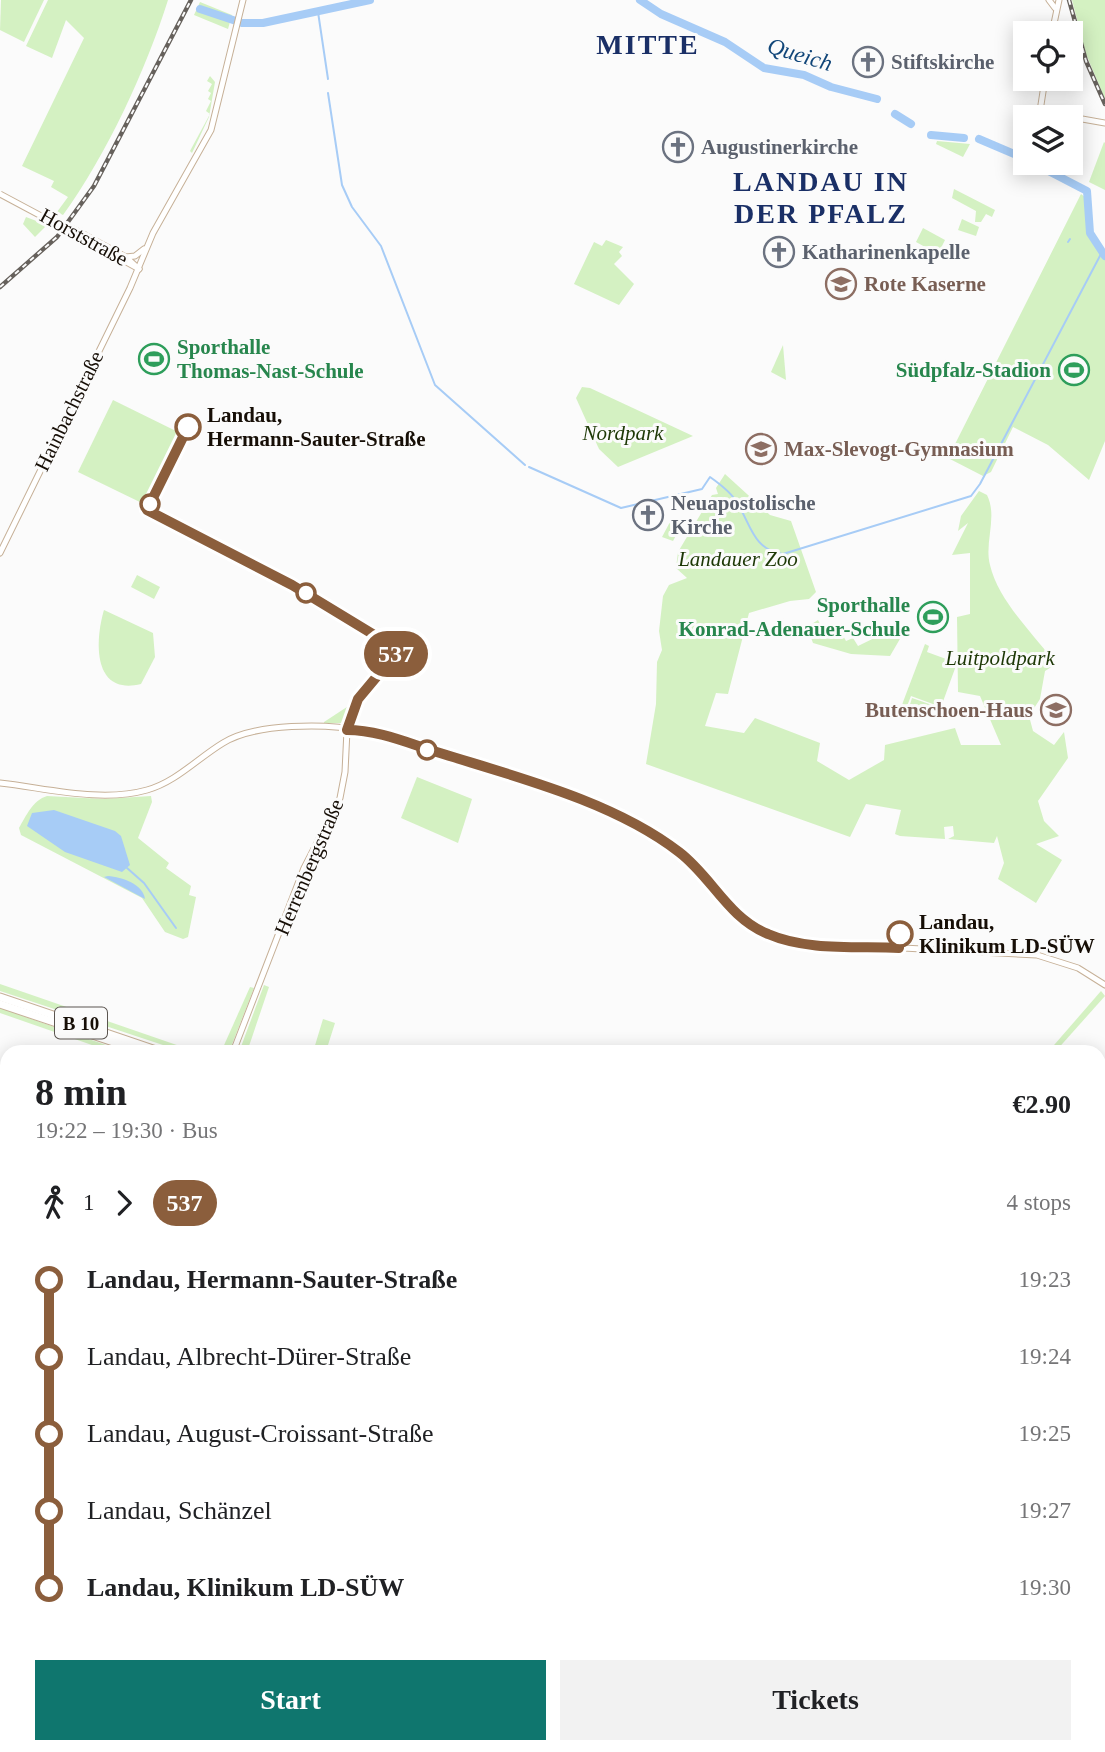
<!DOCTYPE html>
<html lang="en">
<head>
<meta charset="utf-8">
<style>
	:root { --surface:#fff; --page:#f2f2f2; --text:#202124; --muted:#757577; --accent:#0f766e }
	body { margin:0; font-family:"Times New Roman",serif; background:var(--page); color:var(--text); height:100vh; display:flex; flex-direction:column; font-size:26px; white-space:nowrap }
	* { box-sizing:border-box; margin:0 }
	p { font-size:23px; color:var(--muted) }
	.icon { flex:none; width:38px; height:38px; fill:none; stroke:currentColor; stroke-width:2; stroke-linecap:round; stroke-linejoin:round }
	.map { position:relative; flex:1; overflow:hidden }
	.panel { position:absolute; left:0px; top:1045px; width:1106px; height:709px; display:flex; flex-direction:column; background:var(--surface); border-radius:21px 21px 0 0; box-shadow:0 4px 18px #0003 }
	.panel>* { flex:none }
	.badge { padding:0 14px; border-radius:23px; font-size:24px; line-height:46px }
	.tools { position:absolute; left:1013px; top:21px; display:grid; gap:14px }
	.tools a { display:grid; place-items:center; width:70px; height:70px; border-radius:0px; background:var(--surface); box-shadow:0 4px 18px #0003; font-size:35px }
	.map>.badge { position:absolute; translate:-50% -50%; box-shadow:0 0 0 4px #fff }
	.legs { display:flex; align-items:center; gap:10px; height:77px; padding:0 35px; font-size:23px }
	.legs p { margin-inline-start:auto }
	.summary { display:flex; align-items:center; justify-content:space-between; height:119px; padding:0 35px }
	h1 { font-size:38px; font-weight:800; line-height:52px }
	.primary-button { display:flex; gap:14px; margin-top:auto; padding:14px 35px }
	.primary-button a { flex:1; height:80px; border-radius:0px; background:var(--accent); color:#fff; font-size:28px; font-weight:800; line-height:80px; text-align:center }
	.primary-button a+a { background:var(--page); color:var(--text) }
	ul { padding:0 35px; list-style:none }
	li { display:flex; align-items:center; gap:24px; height:77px; font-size:26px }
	li i { display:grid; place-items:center; width:10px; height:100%; margin:0 9px; background:currentColor }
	li i::after { content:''; width:18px; height:18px; margin:-9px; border:5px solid; border-radius:50%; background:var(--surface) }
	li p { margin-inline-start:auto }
	li:first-child i { background:linear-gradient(#0000 50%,currentColor 0) }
	li:last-child i { background:linear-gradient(currentColor 50%,#0000 0) }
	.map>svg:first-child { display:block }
	.green { fill:#d4f1c2 }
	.water { fill:#a7ccf6 }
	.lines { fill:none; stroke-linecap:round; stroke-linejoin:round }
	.stream { stroke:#a7ccf6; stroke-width:2 }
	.river { stroke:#a7ccf6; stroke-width:8 }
	.secondary-casing { stroke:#c6b097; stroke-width:7 }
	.highway-casing { stroke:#c6b097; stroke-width:9 }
	.secondary { stroke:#fff; stroke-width:5 }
	.highway { stroke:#fff; stroke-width:7 }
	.rail-casing { stroke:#66615c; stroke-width:4.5 }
	.rail { stroke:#fbfbfb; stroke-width:2; stroke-dasharray:5; stroke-linecap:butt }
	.secondary-bridge-casing { stroke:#c6b097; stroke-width:7; stroke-linecap:butt }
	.secondary-bridge { stroke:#fff; stroke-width:5 }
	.line-1-casing { stroke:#fff; stroke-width:16 }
	.line-1 { stroke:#8b5e3c; stroke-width:10 }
	.stop-1-dot { fill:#fff; stroke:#8b5e3c; stroke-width:3.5 }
	.labels { text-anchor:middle; stroke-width:6; stroke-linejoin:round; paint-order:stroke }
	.shield { fill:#fbfbfb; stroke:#5b5550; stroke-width:2 }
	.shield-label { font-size:19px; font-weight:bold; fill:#160e06 }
	.worship-label { font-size:21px; font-weight:bold; fill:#5b616d; stroke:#fbfbfb; text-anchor:start }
	.street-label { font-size:21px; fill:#160e06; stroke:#fbfbfb }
	.education-label { font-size:21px; font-weight:bold; fill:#785e54; stroke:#fbfbfb; text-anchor:start }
	.leisure-label { font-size:21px; font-weight:bold; fill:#27864d; stroke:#fbfbfb; text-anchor:end }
	.stop-label { font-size:21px; font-weight:bold; fill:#160e06; stroke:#fbfbfb; text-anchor:start }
	.park-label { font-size:21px; font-style:italic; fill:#1d3806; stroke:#fbfbfb }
	.water-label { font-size:23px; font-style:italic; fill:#114679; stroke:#fbfbfb }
	.district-label { font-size:28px; font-weight:bold; letter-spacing:2px; fill:#1a2f66; stroke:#fbfbfb }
</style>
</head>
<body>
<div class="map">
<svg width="1105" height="1752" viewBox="0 0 1105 1752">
	<rect width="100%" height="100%" fill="#fbfbfb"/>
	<g class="green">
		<polygon points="1,0 44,0 24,42 0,30"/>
		<path d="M48,0H168C146,70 106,156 63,215L57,212L68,197L51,187L54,181L22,166L84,38L66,20L52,58L26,46Z"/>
		<polygon points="1072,0 1105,0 1105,99 1086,54"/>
		<polygon points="200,2 232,15 228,29 194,15"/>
		<polygon points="210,76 215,82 209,117 192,153 190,151 210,114 206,111 211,101 208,99 211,93 208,91 212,84 207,81"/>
		<polygon points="937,141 970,144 963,157 936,144"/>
		<polygon points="1104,142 1105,143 1105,190 1089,182"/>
		<polygon points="954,189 995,210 992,217 986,214 981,222 975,222 976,211 952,198"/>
		<polygon points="1081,194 1086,198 1088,234 1105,259 1105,441 1089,480 1048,445 1013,427 991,472 983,476 948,458"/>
		<polygon points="26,217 47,225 35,237 23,224"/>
		<polygon points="962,219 979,227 976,236 958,230"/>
		<polygon points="923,228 945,240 938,254 916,242"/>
		<polygon points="606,240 623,247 619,252 622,256 614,264 634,284 619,305 574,284 594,242 602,246"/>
		<polygon points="783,345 786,380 771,372"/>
		<polygon points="582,387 590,388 693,436 618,467 599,449 576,398"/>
		<polygon points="113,400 180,433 146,505 78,472"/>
		<path d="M725,474L770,515L791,521L816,592L809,599L790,601L749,613L728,694L716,693L705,726L744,733L755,718L820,743L817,761L849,780L884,760L885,745L955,728L961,745H1001L980,696L958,692L957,617L970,614V553L952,555L968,523L958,531L961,516L979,491L987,495C998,517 984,542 990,565C998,600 1031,631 1052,659L1053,666L1045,671L1040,699L1029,716L1033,731L1054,745L1064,732L1068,758L1038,801L1044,821L1059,836L1036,844L1062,860L1036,903L998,879L1004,863L997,836L994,843L948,839L954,836L953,826L944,827L945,839L900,836L895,834L901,810L866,804L850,837L646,764L656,704L657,662L662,650L659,631L663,596L669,585L687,578L676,568L678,552L712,495L718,494L716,488Z"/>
		<polygon points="685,519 673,541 662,537 670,522"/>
		<polygon points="137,575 160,587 154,599 131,587"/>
		<path d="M104,610L153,633L155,657L141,684C92,696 95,640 104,610Z"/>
		<polygon points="818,620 824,632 831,629 834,635 841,632 846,641 853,638 858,646 903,624 904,632 890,656 851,654 813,643 807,627"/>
		<polygon points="925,644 929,646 927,652 957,663 941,707 911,696 905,711 901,709 903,702"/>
		<polygon points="912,698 938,707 934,720 908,711"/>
		<polygon points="353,703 344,723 324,723 324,722"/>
		<polygon points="417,777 472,799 458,843 401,818"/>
		<path d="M47,796L103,799L151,796L152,802L138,838L169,863L166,868L191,886L189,895L196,897L188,937L183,939L165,932L142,898L21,835L19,828C26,816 33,800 47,796Z"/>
		<polygon points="0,984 197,1052 184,1052 0,991"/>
		<polygon points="264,985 269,987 247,1052 239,1052"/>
		<polygon points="250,987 254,988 229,1052 221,1052"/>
		<polygon points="1101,991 1105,996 1055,1052 1048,1052"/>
		<polygon points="0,1008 126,1052 112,1052 0,1013"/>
		<polygon points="323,1019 335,1023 328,1045 344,1052 313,1052"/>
		<polygon points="0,1423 7,1428 7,1476 0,1489"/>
		<polygon points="7,1479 7,1530 3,1538 0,1537 0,1492"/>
	</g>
	<g class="water">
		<polygon points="54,810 115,831 121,836 130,865 122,872 65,852 27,826 32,813"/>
		<path d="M108,876C122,877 143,884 145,899L104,877Z"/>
	</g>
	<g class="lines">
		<g class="stream">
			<polyline points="318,12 328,79"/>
			<polyline points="328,93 342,185 352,207 381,246 435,385 525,465"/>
			<polyline points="1068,242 1070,239"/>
			<path d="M529,467L621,508L702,489L710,477C720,484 732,493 738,504C751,526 754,550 783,554L971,496L980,484L1102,252"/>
			<polyline points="127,868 144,883 176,928"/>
		</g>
		<g class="river">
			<polyline points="640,0 661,14 725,42 764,68 804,75 831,87 877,99"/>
			<polyline points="200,9 242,23 263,23 370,0"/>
			<polyline points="895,114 911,124"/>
			<polyline points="931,135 964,138"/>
			<polyline points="979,139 1026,159"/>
			<polyline points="1033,163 1087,191 1090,233 1105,256"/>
		</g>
		<g class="secondary-casing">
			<g id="secondary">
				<polyline points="1049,0 1055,8"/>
				<polyline points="1052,33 1059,0"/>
				<polyline points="1045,79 1040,111 1070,117"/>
				<polyline points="1071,117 1105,123"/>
				<polyline points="85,235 126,257 139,269"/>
				<polyline points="88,241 139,269"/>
				<polyline points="126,257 135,256 144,249"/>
				<polyline points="0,553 130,288 153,233 211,130 243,0"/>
				<path d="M0,783C46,788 101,803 147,790C176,782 198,758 223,743C255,723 327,723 363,731C394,737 424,749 454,758C528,780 597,804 665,842C723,876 727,935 807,943L1037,955L1078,968L1105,985"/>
				<polyline points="233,1052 304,868 340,798 345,772 347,730"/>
				<polyline points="0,1674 7,1673"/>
				<polyline points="174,1746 182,1752"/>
				<polyline points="147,1752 149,1746"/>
			</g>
		</g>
		<g class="highway-casing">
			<g id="highway">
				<polyline points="0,997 162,1052"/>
				<polyline points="0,1004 143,1052"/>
				<polyline points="1099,1264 1105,1264"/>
				<polyline points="1099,1272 1105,1271"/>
			</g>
		</g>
		<use href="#secondary" class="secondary"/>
		<use href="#highway" class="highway"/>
		<g class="rail-casing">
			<g id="rail">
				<polyline points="1069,0 1086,61 1105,104"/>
				<polyline points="0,287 57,237 94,186 191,0"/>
			</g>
		</g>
		<use href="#rail" class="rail"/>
		<g class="secondary-bridge-casing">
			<g id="secondary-bridge">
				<polyline points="0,194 88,241"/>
				<polyline points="69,227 85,235"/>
			</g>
		</g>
		<use href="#secondary-bridge" class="secondary-bridge"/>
	</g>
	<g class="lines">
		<g class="line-1-casing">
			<path id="line-1" d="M188,427L147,510L292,585L399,650L358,699L347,730C379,730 410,744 440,753C517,777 615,802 679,852C712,877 728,918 768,934C807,951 857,946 899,948L900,934"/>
		</g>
		<use href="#line-1" class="line-1"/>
	</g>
	<defs>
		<g id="church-ring" transform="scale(1.575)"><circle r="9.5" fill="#fbfbfb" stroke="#6b7280" stroke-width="1.5"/><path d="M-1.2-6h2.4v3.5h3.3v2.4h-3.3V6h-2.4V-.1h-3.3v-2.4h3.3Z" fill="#6b7280"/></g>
		<g id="university-ring" transform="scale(1.575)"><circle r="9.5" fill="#fbfbfb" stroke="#8d6e63" stroke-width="1.5"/><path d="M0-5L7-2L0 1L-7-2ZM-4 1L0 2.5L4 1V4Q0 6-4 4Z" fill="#8d6e63"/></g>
		<g id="stadium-ring" transform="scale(1.575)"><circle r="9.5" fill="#fbfbfb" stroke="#2e9e5b" stroke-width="1.5"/><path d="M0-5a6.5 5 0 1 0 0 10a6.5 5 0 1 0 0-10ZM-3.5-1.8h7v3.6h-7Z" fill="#2e9e5b"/></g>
		<g id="school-ring" transform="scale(1.575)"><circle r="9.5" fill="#fbfbfb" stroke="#8d6e63" stroke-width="1.5"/><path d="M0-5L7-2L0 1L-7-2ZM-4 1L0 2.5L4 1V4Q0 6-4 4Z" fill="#8d6e63"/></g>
	</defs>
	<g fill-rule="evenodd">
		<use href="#church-ring" x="868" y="62"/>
		<use href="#church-ring" x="678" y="147"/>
		<use href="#church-ring" x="779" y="252"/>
		<use href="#university-ring" x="841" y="284"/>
		<use href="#stadium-ring" x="154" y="359"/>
		<use href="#stadium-ring" x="1074" y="370"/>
		<use href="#school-ring" x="761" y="449"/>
		<use href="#church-ring" x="648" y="515"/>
		<use href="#stadium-ring" x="933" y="617"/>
		<use href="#university-ring" x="1056" y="710"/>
	</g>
	<g class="stop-1-dot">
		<circle cx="188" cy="427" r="12"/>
		<circle cx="150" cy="504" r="9"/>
		<circle cx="306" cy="593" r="9"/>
		<circle cx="427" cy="750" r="9"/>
		<circle cx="900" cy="934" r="12"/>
	</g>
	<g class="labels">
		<rect class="shield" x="55" y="1007.5" width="52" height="31" rx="5"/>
		<g class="shield-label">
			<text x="81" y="1030">B 10</text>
		</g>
		<g class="worship-label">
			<text x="891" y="69">Stiftskirche</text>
			<text x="701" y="154">Augustinerkirche</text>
			<text x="802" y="259">Katharinenkapelle</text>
			<text x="671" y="510">Neuapostolische<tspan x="671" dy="24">Kirche</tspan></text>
		</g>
		<g class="street-label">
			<text transform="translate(84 237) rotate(29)" y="7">Horststraße</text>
			<text transform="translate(69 411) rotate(-64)" y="7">Hainbachstraße</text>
			<text transform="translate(309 867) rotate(-67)" y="7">Herrenbergstraße</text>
		</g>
		<g class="education-label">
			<text x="864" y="291">Rote Kaserne</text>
			<text x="784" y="456">Max-Slevogt-Gymnasium</text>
			<text x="1033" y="717" text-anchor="end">Butenschoen-Haus</text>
		</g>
		<g class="leisure-label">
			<text x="177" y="354" text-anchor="start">Sporthalle<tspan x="177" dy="24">Thomas-Nast-Schule</tspan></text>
			<text x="1051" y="377">Südpfalz-Stadion</text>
			<text x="910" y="612">Sporthalle<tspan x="910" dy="24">Konrad-Adenauer-Schule</tspan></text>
		</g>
		<g class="stop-label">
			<text x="207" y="422">Landau,<tspan x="207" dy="24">Hermann-Sauter-Straße</tspan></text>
			<text x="919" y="929">Landau,<tspan x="919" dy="24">Klinikum LD-SÜW</tspan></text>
		</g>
		<g class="park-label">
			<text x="623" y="440">Nordpark</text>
			<text x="738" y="566">Landauer Zoo</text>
			<text x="1000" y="665">Luitpoldpark</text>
		</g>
		<g class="water-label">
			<text transform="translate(800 54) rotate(17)" y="8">Queich</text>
		</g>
		<g class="district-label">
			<text x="648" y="54">MITTE</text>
			<text x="821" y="191">LANDAU IN<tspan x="821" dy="32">DER PFALZ</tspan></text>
		</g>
	</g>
</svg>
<div class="tools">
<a><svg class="icon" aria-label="locate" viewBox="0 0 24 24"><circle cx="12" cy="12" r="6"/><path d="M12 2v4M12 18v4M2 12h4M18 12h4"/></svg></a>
<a><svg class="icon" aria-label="layers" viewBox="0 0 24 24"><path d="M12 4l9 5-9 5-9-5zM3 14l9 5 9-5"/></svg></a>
</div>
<b class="badge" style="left:396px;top:654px;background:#8b5e3c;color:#fff">537</b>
<section class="panel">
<div class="summary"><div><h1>8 min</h1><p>19:22 – 19:30 · Bus</p></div><b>€2.90</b></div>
<div class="legs"><svg class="icon" aria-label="walk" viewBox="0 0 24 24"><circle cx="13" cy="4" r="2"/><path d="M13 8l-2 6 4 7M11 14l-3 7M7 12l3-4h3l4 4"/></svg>1<svg class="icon" aria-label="forward" viewBox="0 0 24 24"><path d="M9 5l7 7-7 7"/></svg><b class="badge" style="background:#8b5e3c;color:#fff">537</b><p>4 stops</p></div>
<ul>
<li><i style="color:#8b5e3c"></i><b>Landau, Hermann-Sauter-Straße</b><p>19:23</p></li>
<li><i style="color:#8b5e3c"></i><span>Landau, Albrecht-Dürer-Straße</span><p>19:24</p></li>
<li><i style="color:#8b5e3c"></i><span>Landau, August-Croissant-Straße</span><p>19:25</p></li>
<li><i style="color:#8b5e3c"></i><span>Landau, Schänzel</span><p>19:27</p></li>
<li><i style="color:#8b5e3c"></i><b>Landau, Klinikum LD-SÜW</b><p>19:30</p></li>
</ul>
<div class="primary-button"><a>Start</a><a>Tickets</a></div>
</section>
</div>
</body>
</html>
